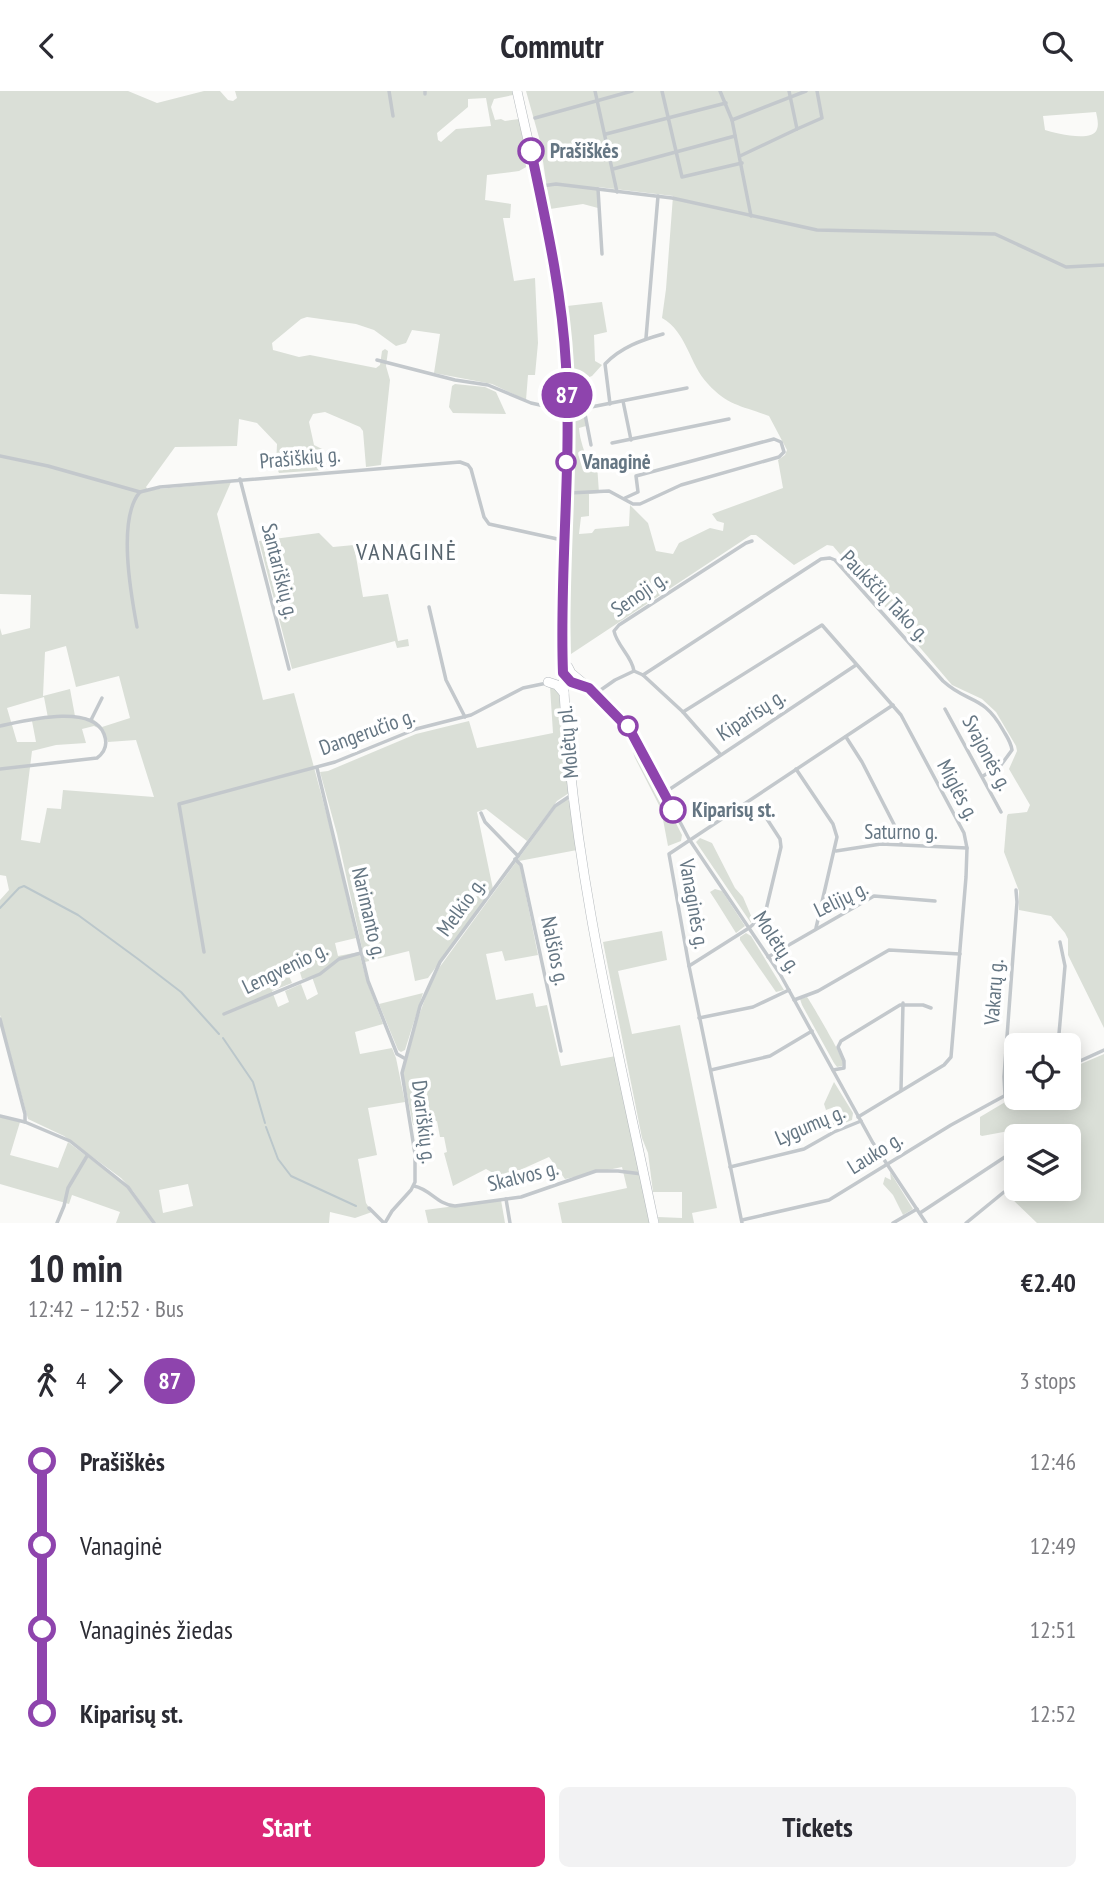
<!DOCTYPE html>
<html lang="en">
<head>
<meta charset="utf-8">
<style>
	:root { --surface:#fff; --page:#f2f2f3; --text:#2b2b33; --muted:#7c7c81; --accent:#db2777 }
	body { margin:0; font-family:"PT Sans Narrow",sans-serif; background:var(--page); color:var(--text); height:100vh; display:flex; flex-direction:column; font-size:26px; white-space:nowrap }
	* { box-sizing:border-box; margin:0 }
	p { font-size:23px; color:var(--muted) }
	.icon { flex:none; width:38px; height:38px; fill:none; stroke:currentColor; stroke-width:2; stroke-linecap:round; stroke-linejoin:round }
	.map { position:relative; height:1132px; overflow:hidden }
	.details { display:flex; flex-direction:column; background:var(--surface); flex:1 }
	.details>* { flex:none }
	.badge { padding:0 14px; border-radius:23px; font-size:24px; line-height:46px }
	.buttons { position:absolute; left:1004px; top:942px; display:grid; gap:14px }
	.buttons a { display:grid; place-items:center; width:77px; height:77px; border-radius:10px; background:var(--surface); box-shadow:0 4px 18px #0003; font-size:35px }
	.map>.badge { position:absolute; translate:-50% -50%; box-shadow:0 0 0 4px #fff }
	.legs { display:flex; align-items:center; gap:10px; height:77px; padding:0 28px; font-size:23px }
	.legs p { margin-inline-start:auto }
	.overview { display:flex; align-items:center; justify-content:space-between; height:119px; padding:0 28px }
	h1 { font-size:38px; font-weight:700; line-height:52px }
	.primary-button { display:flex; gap:14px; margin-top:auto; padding:14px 28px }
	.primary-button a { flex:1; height:80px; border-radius:10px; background:var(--accent); color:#fff; font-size:28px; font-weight:700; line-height:80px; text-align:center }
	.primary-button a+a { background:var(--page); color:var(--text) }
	ul { padding:0 28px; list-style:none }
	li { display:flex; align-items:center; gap:24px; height:84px; font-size:26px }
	li i { display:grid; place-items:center; width:10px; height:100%; margin:0 9px; background:currentColor }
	li i::after { content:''; width:18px; height:18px; margin:-9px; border:5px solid; border-radius:50%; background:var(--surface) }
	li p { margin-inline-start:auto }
	li:first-child i { background:linear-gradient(#0000 50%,currentColor 0) }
	li:last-child i { background:linear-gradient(currentColor 50%,#0000 0) }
	header { display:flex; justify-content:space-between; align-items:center; height:91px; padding:0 28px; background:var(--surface); font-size:32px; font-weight:700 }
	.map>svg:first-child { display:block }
	.green { fill:#dadfd7; fill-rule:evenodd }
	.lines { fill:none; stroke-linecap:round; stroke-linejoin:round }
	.stream { stroke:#bbc7cb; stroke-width:2 }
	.highway-casing { stroke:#b4b9bd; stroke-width:10 }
	.street { stroke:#c3c8cc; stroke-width:3.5 }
	.highway { stroke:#fff; stroke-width:9 }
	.line-1-casing { stroke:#fff; stroke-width:16 }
	.line-1 { stroke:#8e44ad; stroke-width:10 }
	.stop-1-dot { fill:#fff; stroke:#8e44ad; stroke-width:3.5 }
	.labels { text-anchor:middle; stroke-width:7; stroke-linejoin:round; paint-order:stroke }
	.stop-label { font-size:21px; font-weight:bold; fill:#657683; stroke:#fff; text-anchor:start }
	.street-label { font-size:21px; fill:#657683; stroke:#fff }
	.quarter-label { font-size:24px; letter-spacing:2px; fill:#57646e; stroke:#fff }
</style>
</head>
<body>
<header><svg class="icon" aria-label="back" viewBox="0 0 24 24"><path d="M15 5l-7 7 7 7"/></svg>Commutr<svg class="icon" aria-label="search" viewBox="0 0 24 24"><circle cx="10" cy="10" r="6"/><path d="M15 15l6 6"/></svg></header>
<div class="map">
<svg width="1104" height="1132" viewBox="0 0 1104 1132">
	<rect width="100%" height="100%" fill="#fafaf8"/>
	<g class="green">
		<path d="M0,0H128L157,12L204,0H220L228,9L233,10L237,7L235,0H514L513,4L494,8L491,16L495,29L501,28L505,30L519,28L528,75L519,80L487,84L485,109L511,113L510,127H503L514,190L535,187L538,252L535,284H528L526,309L492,293L434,282L440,243L412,239L406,252L396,255L374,239L356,233L307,226L301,228L272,252L273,259L299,266L310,264L376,277L380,274L382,260L385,258L388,260L386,275L390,289L381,374L366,376L363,340L360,336L325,321L313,323L309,331L314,354L322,358L323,379L279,382L276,375L277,353L257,332L239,328L237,355L175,356L146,396L148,399L231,391L217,423L263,609L294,602L333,747L356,847L335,852L338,865L359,861L367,891L383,933L355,941L360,963L392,957L396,967L405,1011L368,1017L377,1064L358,1068L366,1112L372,1121L355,1127L330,1121L329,1132H155L133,1100L121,1087L64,1045L28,1028L0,924V809L9,799L6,785L0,784V537L2,544L30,537L31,504L0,503ZM486,7L491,35L456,38L441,51L438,49L437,42L468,16V8ZM66,555L76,596L119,585L130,627L102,636L93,628L75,625L70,598L43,605L45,561ZM44,606L48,627L32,630L36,651H17L7,617ZM94,635L104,640L108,651L136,649L154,706L63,699L61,718L47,717L40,752L21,749L32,660L56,654L86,652L82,638ZM298,875L302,888L312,886L318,903L307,909L301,893L285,900L289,911L278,916L272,900L292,892L287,880ZM188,1093L193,1115L163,1122L159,1099Z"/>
		<path d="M526,0H1104V937L1068,864V848L1065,842L1051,825L1019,819V800L1004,761L1007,725L1008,723L1027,721L1030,714L1009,678L1017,660L1016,655L996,621L982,608L952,594L833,455L827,454L794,474L756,444H751L571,563C566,447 580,331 567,215L602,211L607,241L594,244L595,270L602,274L592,285L577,291L579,317L585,323L586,335L579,337C580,351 585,360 588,373H597L599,402L589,403V425L581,426L579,443L592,442L595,438L629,435L630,414L648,432L656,460L673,463L679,452L710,437L723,440L724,432L717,430L712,423L783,397L778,369L785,364L787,359L769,325C743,315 728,315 708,293C689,273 687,241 662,227L666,198L673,105L598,96V117L583,113L550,118L540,50ZM1096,21C1097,26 1099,33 1097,38C1093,52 1054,42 1045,39L1043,25Z"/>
		<polygon points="455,293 485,296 496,301 506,323 453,322 449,316 452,295"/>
		<polygon points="319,442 333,456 354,454 363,506 388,503 398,550 408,548 409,555 397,557 395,550 292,578 259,450"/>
		<polygon points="550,596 559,600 569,702 557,710 527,750 486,718 477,721 493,798 428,887 415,890 409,860 365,871 337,743 320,681 328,680 416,643 469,630 477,657 553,642"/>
		<polygon points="638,658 682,744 681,750 668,755 661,718 635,667 633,661"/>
		<polygon points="567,708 570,711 577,759 519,770 538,864 505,870 502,860 486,863 496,909 533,902 536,916 547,914 561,975 616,965 650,1132 562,1132 558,1112 627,1097 622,1076 565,1088 549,1066 509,1084 499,1094 493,1082 486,1078 453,1095 444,1062 447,1061 444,1046 440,1046 437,1030 413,1034 403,983 418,927 429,897 439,877 556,716"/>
		<polygon points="700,747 712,752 735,797 743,806 752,827 751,832 696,751"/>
		<path d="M715,798L722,800L745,835L736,842C727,828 719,814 710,801Z"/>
		<polygon points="662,840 667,869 618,880 632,943 680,934 717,1117 692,1122 694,1132 659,1132 658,1126 682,1127 682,1101 653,1101 648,1062 642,1047 603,851"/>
		<polygon points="746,842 751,845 784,899 776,901 740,849 740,846"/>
		<polygon points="423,902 405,959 401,961 398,959 379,913"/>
		<path d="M807,906C811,911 842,965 843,970C843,972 842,974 842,975L837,976L834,972L802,914L800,908Z"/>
		<polygon points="1104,963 1104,1132 1037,1132 1009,1105 1008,1099 1017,1094 1017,1097 1069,1097 1069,1045 1035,1045 1031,1038 1025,1037 982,1045 980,1044 980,1026 1017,1004 1017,1006 1069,1006 1069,978"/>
		<polygon points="834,991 853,1022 852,1029 832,1037 826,1030 826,1022 833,1025 838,1023 838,1020 834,1016 826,1019 824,1013"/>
		<polygon points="0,1026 20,1031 10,1064 58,1077 68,1051 126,1095 152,1132 116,1132 120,1121 72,1104 69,1113 0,1093"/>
		<polygon points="890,1081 913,1118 903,1124 893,1104 883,1093 885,1086 891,1089"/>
		<polygon points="501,1109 505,1132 428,1132 425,1119"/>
	</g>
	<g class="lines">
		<g class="stream">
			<polyline points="0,817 19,797 24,795 78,824 138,868 181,901 219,943"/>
			<polyline points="223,947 253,991 265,1032"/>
			<polyline points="266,1036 278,1068 291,1085 356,1115"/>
		</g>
		<g class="highway-casing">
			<g id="highway">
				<path d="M517,0C537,92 562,183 566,277C572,390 557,503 565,617C576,791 619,962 654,1132"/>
				<polyline points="568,576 571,582 583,592"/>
				<polyline points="563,582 571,591 589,597"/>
				<polyline points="548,591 557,594 564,602"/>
			</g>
		</g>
		<g class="street">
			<polyline points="389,0 393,25"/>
			<polyline points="425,0 425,3"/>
			<polyline points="595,0 617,101"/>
			<polyline points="662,0 682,86 742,72"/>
			<polyline points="720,0 732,29 751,125"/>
			<polyline points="535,27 632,0"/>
			<polyline points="732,29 806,0"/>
			<polyline points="797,38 822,27 817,0"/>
			<polyline points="606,43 726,12"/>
			<polyline points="740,65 797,38 789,0"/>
			<polyline points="613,78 735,45"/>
			<polyline points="542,95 556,93 672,107 817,139 995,143 1066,176 1104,174"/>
			<polyline points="598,98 602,163"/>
			<polyline points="646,247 658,105"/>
			<polyline points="377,269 455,289 488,294 531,312 567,320"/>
			<polyline points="623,310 631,349"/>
			<path d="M610,313L605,273C621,256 642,249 663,243"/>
			<polyline points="584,318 591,354"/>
			<polyline points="571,320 687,297"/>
			<polyline points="612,352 729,328"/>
			<polyline points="0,365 48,375 140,401 160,396 460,371 468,374 471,378 484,426 489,433 562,449"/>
			<polyline points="240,388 289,578"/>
			<polyline points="569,402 609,400 633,413 640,413 681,394 779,366 784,361 781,351 774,348 636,385 638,401 625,407"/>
			<polyline points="429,516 446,589 465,626"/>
			<path d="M137,536C131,504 117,427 140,401"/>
			<path d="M643,584L821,468L830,467L835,469L943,590C968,613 983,603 1003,639C1007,646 1011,651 1012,659L1001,674L983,685"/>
			<polyline points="590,598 634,644 689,748 780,883 873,1052 926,1132"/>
			<polyline points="595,603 615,589 634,580"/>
			<polyline points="945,618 1001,721"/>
			<polyline points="683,621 822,534 901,624 964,742 967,757 966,786 951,966 944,974 858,1026"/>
			<polyline points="91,629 102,607"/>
			<path d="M0,635C24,630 92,612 104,643C108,653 105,661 97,667L0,678"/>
			<polyline points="846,646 862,671 901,747 901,753"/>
			<path d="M720,663L683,621L643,584L634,580C632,565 617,555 614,540L619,534L746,452L752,450"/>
			<polyline points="317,677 368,890 397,963 404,967"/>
			<polyline points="796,678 833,733 837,746 816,837"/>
			<polyline points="664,702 856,574"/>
			<polyline points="481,722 485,731 518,765"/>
			<polyline points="836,760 881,753 967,757"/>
			<polyline points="515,768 521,774 561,960"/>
			<polyline points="204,861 179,713 335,671 416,638 471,624 523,597 547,592"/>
			<polyline points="768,866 874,805 935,810"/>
			<polyline points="689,875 749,837 765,823 781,756 780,748 767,728"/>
			<polyline points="794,909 818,900 889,859 960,863"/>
			<polyline points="224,923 320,883 339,868 361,862"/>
			<polyline points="699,927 753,916 789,899"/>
			<polyline points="0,928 25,1023 25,1031"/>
			<polyline points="1058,954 1065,875 1060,851"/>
			<polyline points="1069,975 1104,959"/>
			<polyline points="711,979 770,965 812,940"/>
			<polyline points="833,979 844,977 844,970 838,956 841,950 900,914 923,914 931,917"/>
			<polyline points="901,999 903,912"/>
			<polyline points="1005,1004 1004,986 1017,811 1016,799"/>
			<polyline points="0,1025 25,1031 70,1050 128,1096 154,1132"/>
			<polyline points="730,1076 804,1058 834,1041 861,1030"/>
			<path d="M414,1095C430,1098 438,1114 455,1115L521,1106L596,1080H618L642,1083"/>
			<polyline points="506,1108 510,1132"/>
			<polyline points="369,1117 384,1132"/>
			<polyline points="920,1122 1017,1058"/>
			<polyline points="742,1129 829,1109 951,1034 1017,998"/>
			<polyline points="57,1132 64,1115 68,1097 87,1065"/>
			<polyline points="385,1132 392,1120 411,1099 415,1091 415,1063 402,982 420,915 440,871 555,715 573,703"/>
			<polyline points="742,1132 689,875 669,763 893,614"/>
			<polyline points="893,1132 917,1118"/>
			<polyline points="966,1132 1004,1101"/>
		</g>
		<use href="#highway" class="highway"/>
	</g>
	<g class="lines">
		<g class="line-1-casing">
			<path id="line-1" d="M531,60C546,131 562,201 566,274C572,377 559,480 563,582L571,591L589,597L630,639L673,719"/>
		</g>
		<use href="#line-1" class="line-1"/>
	</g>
	<g class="stop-1-dot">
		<circle cx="531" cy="60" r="12"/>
		<circle cx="566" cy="371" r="9"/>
		<circle cx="628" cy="635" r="9"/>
		<circle cx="673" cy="719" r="12"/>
	</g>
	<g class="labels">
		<g class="stop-label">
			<text x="550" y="67">Prašiškės</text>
			<text x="582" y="378">Vanaginė</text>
			<text x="692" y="726">Kiparisų st.</text>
		</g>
		<g class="street-label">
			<text transform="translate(300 367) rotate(-5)" y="7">Prašiškių g.</text>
			<text transform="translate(280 480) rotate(76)" y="7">Santariškių g.</text>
			<text transform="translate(639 503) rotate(-35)" y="7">Senoji g.</text>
			<text transform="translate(885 505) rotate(46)" y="7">Paukščių Tako g.</text>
			<text transform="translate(751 624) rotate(-33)" y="7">Kiparisų g.</text>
			<text transform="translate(367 641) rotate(-20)" y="7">Dangeručio g.</text>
			<text transform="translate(568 651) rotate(-95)" y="7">Molėtų pl.</text>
			<text transform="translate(987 662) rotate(62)" y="7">Svajonės g.</text>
			<text transform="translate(958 699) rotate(62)" y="7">Miglės g.</text>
			<text x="901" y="748">Saturno g.</text>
			<text transform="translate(841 808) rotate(-26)" y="7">Lelijų g.</text>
			<text transform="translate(694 813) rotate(80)" y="7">Vanaginės g.</text>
			<text transform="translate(461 816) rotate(-54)" y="7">Melkio g.</text>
			<text transform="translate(369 822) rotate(77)" y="7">Narimanto g.</text>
			<text transform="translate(777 851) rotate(57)" y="7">Molėtų g.</text>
			<text transform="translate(555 860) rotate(78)" y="7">Nalšios g.</text>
			<text transform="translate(285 877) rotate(-26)" y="7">Lengvenio g.</text>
			<text transform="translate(994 901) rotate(-86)" y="7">Vakarų g.</text>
			<text transform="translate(424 1031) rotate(83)" y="7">Dvariškių g.</text>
			<text transform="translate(810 1034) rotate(-23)" y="7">Lygumų g.</text>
			<text transform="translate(875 1062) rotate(-32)" y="7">Lauko g.</text>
			<text transform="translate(523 1085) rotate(-14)" y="7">Skalvos g.</text>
		</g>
		<g class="quarter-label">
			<text x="407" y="469">VANAGINĖ</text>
		</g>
	</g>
</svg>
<div class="buttons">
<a><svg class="icon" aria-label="locate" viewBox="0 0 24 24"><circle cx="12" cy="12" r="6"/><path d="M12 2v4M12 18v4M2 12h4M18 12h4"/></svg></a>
<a><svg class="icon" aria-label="layers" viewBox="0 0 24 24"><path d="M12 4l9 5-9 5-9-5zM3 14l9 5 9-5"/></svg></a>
</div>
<b class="badge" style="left:567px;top:304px;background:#8e44ad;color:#fff">87</b>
</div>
<section class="details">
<div class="overview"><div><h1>10 min</h1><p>12:42 – 12:52 · Bus</p></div><b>€2.40</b></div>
<div class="legs"><svg class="icon" aria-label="walk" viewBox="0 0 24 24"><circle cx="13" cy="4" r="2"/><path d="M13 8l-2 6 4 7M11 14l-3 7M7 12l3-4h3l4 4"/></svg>4<svg class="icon" aria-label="forward" viewBox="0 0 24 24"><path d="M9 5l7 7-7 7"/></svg><b class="badge" style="background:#8e44ad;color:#fff">87</b><p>3 stops</p></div>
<ul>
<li><i style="color:#8e44ad"></i><b>Prašiškės</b><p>12:46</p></li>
<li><i style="color:#8e44ad"></i><span>Vanaginė</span><p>12:49</p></li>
<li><i style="color:#8e44ad"></i><span>Vanaginės žiedas</span><p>12:51</p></li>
<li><i style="color:#8e44ad"></i><b>Kiparisų st.</b><p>12:52</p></li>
</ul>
<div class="primary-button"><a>Start</a><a>Tickets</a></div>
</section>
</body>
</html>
